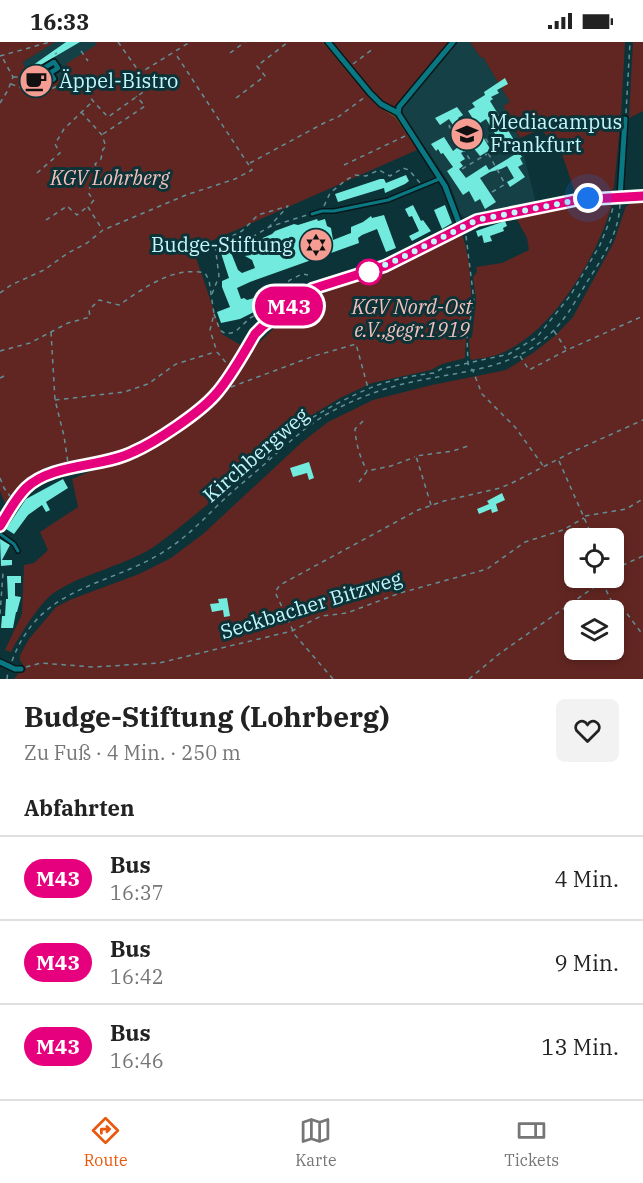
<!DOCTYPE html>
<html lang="de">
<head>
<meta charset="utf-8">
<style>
	:root { --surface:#fff; --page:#f2f2f2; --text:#222; --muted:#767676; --line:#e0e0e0; --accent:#ea580c }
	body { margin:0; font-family:"IBM Plex Serif",serif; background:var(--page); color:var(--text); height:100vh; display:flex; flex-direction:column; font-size:22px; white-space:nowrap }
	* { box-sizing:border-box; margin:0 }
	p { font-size:20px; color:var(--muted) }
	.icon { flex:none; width:33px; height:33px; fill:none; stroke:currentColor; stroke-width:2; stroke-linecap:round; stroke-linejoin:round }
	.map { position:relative; height:637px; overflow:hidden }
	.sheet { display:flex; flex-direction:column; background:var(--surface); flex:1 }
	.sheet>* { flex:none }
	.badge { padding:0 12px; border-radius:20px; font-size:21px; line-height:39px }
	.controls { position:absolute; left:564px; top:486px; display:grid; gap:12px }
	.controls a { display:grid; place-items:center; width:60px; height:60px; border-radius:9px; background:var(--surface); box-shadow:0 3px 9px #0003; font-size:30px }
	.you { position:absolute; width:30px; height:30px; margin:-15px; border:4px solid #fff; border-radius:50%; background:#1a73e8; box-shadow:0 0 0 9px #1a73e833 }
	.map>.badge { position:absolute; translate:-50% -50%; box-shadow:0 0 0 3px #fff }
	h2 { padding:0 24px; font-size:22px; line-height:54px }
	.round { display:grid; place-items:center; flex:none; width:63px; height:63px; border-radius:9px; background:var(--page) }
	.summary { display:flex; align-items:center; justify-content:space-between; height:102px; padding:0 24px }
	h1 { font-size:28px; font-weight:800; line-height:45px }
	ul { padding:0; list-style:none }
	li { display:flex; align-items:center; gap:18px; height:84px; padding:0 24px; border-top:2px solid var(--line) }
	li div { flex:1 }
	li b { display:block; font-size:22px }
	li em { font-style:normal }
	li .badge { min-width:66px; font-weight:700; text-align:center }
	.status { display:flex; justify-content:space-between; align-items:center; height:42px; padding:0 30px; background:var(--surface); direction:ltr }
	.status svg { height:16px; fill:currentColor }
	.menu { display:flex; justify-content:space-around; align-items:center; height:84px; border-top:2px solid var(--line); background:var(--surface); font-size:16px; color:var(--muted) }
	.menu a { display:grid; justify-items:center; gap:3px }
	.menu .on { color:var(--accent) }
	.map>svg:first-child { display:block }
	.built { fill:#154146 }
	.green { fill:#622622; fill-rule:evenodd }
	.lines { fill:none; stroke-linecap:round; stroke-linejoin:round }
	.stream { stroke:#685422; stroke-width:2 }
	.building { fill:#72eadd }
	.service-casing { stroke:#08181a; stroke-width:6 }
	.pedestrian-casing { stroke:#08181a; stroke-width:8 }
	.minor-casing { stroke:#08181a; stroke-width:8 }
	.secondary-casing { stroke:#08181a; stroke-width:11 }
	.path { stroke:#629096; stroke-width:1.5; stroke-dasharray:4.5 4.5; stroke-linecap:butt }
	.service { stroke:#0a7883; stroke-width:3 }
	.pedestrian { stroke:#0a7883; stroke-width:4.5 }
	.minor { stroke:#0a7883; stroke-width:5 }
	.secondary { stroke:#0a7883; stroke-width:8 }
	.line-casing { stroke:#fff; stroke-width:14 }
	.line { stroke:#e6007e; stroke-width:9 }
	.walk { stroke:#c2f7fe; stroke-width:6; stroke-dasharray:0 10.8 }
	.stop-dot { fill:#fff; stroke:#e6007e; stroke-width:3 }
	.labels { text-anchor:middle; stroke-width:6; stroke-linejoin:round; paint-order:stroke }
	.poi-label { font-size:20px; fill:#c2f7fe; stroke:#0b3338; text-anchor:start }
	.park-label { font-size:20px; font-style:italic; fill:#f4c1bb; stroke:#0b3338 }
	.street-label { font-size:20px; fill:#c2f7fe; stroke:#0b3338 }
</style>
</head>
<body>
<div class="status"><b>16:33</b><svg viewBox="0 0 49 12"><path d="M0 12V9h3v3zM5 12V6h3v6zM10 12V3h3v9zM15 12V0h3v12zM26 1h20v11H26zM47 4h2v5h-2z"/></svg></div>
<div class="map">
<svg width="643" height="637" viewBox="0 0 643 637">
	<rect width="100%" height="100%" fill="#0b3338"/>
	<g class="built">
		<polygon points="55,0 95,0 97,3 67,22 72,30 39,50 27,35 23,20"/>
		<polygon points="458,0 470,0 481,16 483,15 510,60 503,64 518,85 515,88 524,104 522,106 536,161 464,175 460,171 450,142 404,74 402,67"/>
	</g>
	<g class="green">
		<polygon points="0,0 55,0 23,20 27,35 39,50 72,30 66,22 96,3 95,0 449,0 393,66 417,108 193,207 222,292 242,304 214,349 162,391 129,408 93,418 49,424 21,441 5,461 0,449"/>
		<polygon points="470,0 625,0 621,73 614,146 611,149 576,153 555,92 547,95 542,87 520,96 515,87 517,85 503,64 510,60 483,15 481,16"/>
		<polygon points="633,0 643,0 643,69 629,76"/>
		<path d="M613,159C598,213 556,286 504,310C494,315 482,316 472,318L470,316L469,297L472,295L476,258L473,235L477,230L476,225L502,221L529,208L527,196L515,174L576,161Z"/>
		<path d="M635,159H643V637H14L18,632L26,628L20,618V613L29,597L56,565L72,557L139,532L171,516L203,492L301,401L328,380L373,358L432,343L506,328L533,311L556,293L573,275L614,200L626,164ZM574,496H614V536H574ZM574,568H614V608H574Z"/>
		<path d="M461,192L464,198L469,221L472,266L466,294L465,316L442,322L431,328L372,341L340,356L289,387L225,444V450C201,466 182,485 159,501C129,524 80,531 51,553C38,564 19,594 11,610L5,608L22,572L24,523L34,521L48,508L40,490L78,465L72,437L169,397L218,360L250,309L303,259L390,226Z"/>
	</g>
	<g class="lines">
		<g class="stream">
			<polyline points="324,0 361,44"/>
			<polyline points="384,67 396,75 418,107"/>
		</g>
	</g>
	<g class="building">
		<polygon points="66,0 80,0 32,28 29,33 26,28"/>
		<polygon points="505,36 508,42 497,48 499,51 491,55 493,57 490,59 514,98 503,105 486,77 477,83 468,69 475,65 472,61 485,53 484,50"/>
		<polygon points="457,65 463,73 458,76 468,91 470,90 472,95 480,90 489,105 490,108 480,114 472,104 461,111 465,117 460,120 463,124 459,127 466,136 486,123 489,128 519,110 522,115 520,116 523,122 518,125 525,135 510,145 507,140 514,136 507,124 501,127 490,130 480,136 496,160 485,167 480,157 475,160 469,149 463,153 447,129 453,125 443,111 441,112 438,107 436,109 431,102 444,95 453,109 462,102 459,97 462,95 454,82 453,83 449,77 440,83 435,76"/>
		<polygon points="406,133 409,139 405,142 385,151 384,146 338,160 335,152 380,137 384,137 386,141"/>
		<polygon points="413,163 421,179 423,178 431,189 412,199 409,194 419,189 412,174 409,175 405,167"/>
		<polygon points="445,163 452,181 442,187 434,168"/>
		<polygon points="384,173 396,206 386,210 377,187 362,193 358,196 359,201 250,240 237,246 241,257 244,256 247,258 258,255 262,266 240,277 221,281 217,270 230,265 222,245 222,239 229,236 221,211 230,208 238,228 242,231 255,226 252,218 245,214 251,213 248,206 254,203 253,201 258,198 272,192 275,189 294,182 298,183 317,177 318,179 325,177 327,184 331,186 333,198 351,191 351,185 363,180 371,174 372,176"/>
		<polygon points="505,179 507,184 503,186 504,189 490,194 492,199 484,201 482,193 478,195 476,189"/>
		<polygon points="309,420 314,436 309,438 307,431 293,435 290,426"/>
		<polygon points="63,437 68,446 46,460 50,468 46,470 42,463 28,473 14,492 6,487 26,457"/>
		<polygon points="502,451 505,458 496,462 498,469 492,471 491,467 479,472 477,467 489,462 487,459"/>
		<polygon points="0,497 10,503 2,518 12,518 12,523 1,524"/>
		<polygon points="7,534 21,534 21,541 15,541 15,554 21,555 17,570 16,570 13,586 1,586 2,574 5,574 6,557 8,557"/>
		<polygon points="227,556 230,574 224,575 223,568 212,570 210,562 219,561 218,557"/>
	</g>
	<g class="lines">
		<g class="service-casing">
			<g id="service">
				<polyline points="312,172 322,169 334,169 388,158 439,137"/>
				<polyline points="0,492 14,502 18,509"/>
			</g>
		</g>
		<g class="pedestrian-casing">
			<polygon id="pedestrian" points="54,20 58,26 50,31 54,37 42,45 34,32"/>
		</g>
		<g class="minor-casing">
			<g id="minor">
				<polyline points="328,0 370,51 381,62 398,71 445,144 461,186"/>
				<polyline points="398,71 399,65 453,0"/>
				<polyline points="620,155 625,77"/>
				<polyline points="0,620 15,627 21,627"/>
			</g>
		</g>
		<g class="secondary-casing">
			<polyline id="secondary" points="0,484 16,458 26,446 38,437 52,432 97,422 131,412 164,393 213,356 223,344 255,292 312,247 385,224 477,179 576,157 643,154"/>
		</g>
		<g class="path">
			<polyline points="118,0 140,31"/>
			<polyline points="81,9 88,19"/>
			<polyline points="230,11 245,0"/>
			<polyline points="55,12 57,11"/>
			<polyline points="0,14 50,0"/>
			<polyline points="353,22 374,6"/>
			<polyline points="13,35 27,35"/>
			<polyline points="11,42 40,53 76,34 93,59 108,75 149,46 140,31 190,0"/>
			<polyline points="236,56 265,34 257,24 288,0"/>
			<polyline points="0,61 8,48 13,35 1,13"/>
			<polyline points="81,70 102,93 106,105 103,107 101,117 95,122 100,130 89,147 89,152 94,158 88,165 102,187"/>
			<polyline points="626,71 630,0"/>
			<polyline points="450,83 449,84 472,121"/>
			<polyline points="481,89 492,107"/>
			<polyline points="103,92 145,64 136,54"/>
			<polyline points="250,121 324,81 338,75 365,55"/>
			<polyline points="344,123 405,94"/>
			<polyline points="462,127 487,112"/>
			<polyline points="37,131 60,111 55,102 64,87 92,60"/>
			<polyline points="492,150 504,143 504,140 488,111 500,103"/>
			<polyline points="324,164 330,151 346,138 355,133 366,134 379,128 390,134 403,126 409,128 420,141"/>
			<polyline points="46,178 67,164 77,173 87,165"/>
			<polyline points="466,194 474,259 467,294 468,322 473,329 482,352 515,385 544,425"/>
			<polyline points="216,202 242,189 258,173 288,164 269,185"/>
			<polyline points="0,251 11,243 44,228 68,211 87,201 103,188 186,153 235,137 252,128 175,11"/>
			<polyline points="212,252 219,234 215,203 239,203 269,185 307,173"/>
			<polyline points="214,272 220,288 226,292 235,290 250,276 263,269 270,256 290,238 302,232 308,233"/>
			<polyline points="554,289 566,307"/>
			<polyline points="51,290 55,358 64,394 68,421"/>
			<path d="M0,309L30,301L68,281L90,275L89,268L99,258L119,263C144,246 173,224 205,231L209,238L214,272L210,288L217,310L228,323"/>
			<polyline points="520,314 529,328 567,308 643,274"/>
			<polyline points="0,336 8,332"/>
			<polyline points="231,345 314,314 356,302 368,346"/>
			<polyline points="55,358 124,350 148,342 176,322 215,310"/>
			<path d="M363,379L355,387C356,403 360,415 367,429"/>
			<path d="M268,418C271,392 359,348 384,341C401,336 417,333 434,331L441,327L509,312L537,295L570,254L600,203L608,183L614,162"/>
			<polyline points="559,419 593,496"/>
			<polyline points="0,436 4,446 10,454"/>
			<polyline points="359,440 367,429 391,424 415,415"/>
			<polyline points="431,463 416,414 453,409 468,404"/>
			<polyline points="585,474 626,467 643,457"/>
			<polyline points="614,527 643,514"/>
			<polyline points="602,540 617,570 625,569 643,593"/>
			<polyline points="0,572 3,531"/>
			<path d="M12,619C39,545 102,546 160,512C182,499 199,482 216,465C232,449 250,435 267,420C286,403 305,385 327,372C354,357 383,346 412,340C461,329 513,328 551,291C566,277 576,258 587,240C603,215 619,191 620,162"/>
			<polyline points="26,625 41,621 93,625 159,621 292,589 321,574 347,571 400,551 487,527 525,500 563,488 584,476"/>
			<polyline points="7,637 8,629"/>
			<polyline points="333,637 295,593 275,550 280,543 418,468 444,459 500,446 512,441 572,410 643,378"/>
			<polyline points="469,637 499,612 607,536"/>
		</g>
		<use href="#service" class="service"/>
		<use href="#pedestrian" class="pedestrian"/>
		<use href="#minor" class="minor"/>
		<use href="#secondary" class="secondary"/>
	</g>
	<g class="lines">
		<g class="line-casing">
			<path id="line" d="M0,484C8,471 15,457 26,446C52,421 101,426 133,410C156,400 199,371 215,353C231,335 243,312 255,292L262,285L312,247L385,224L477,178L576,158L643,154"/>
		</g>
		<use href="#line" class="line"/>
		<polyline class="walk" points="369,230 367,230 397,218 477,178 588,156"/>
	</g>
	<defs>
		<g id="cafe-disc" transform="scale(1.725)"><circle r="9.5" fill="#f59c93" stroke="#0b3338"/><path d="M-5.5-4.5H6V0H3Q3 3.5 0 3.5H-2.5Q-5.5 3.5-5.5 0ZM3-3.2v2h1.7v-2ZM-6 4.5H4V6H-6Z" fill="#111"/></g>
		<g id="school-disc" transform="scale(1.725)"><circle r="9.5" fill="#f59c93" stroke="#0b3338"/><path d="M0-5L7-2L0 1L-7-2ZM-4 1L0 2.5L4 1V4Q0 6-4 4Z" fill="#111"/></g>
		<g id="synagogue-disc" transform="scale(1.725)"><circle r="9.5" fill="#f59c93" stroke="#0b3338"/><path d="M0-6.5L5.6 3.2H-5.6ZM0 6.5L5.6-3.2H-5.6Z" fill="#111"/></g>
	</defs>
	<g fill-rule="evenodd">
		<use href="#cafe-disc" x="36" y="39"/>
		<use href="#school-disc" x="467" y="92"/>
		<use href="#synagogue-disc" x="316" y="203"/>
	</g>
	<circle class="stop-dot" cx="369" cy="230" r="12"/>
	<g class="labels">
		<g class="poi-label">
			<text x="59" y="46">Äppel-Bistro</text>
			<text x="490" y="87">Mediacampus<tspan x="490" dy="23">Frankfurt</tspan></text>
			<text x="293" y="210" text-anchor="end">Budge-Stiftung</text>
		</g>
		<g class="park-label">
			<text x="110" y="143">KGV Lohrberg</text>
			<text x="412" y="272">KGV Nord-Ost<tspan x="412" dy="23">e.V.,gegr.1919</tspan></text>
		</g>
		<g class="street-label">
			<text transform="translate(256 413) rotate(-41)" y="7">Kirchbergweg</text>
			<text transform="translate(311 563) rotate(-17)" y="7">Seckbacher Bitzweg</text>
		</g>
	</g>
</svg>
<div class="controls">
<a><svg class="icon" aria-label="locate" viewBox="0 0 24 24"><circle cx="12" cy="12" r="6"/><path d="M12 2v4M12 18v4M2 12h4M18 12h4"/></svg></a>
<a><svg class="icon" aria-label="layers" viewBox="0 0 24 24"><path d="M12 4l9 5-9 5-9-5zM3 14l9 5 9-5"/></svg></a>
</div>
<div class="you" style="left:588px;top:156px"></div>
<b class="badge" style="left:289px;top:264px;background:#e6007e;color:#fff">M43</b>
</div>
<section class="sheet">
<div class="summary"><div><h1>Budge-Stiftung (Lohrberg)</h1><p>Zu Fuß · 4 Min. · 250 m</p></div><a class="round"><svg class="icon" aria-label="heart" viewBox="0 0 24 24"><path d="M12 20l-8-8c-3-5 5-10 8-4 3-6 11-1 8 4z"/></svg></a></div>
<h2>Abfahrten</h2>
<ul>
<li><span class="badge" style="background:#e6007e;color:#fff">M43</span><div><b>Bus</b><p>16:37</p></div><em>4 Min.</em></li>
<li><span class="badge" style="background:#e6007e;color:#fff">M43</span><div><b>Bus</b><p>16:42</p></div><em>9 Min.</em></li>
<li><span class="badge" style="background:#e6007e;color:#fff">M43</span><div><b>Bus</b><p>16:46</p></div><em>13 Min.</em></li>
</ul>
</section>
<nav class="menu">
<a class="on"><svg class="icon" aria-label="directions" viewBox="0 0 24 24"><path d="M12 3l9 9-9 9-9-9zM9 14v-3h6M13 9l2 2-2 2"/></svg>Route</a>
<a><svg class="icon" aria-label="map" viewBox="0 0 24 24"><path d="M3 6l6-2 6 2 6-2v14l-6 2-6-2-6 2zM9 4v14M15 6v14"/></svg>Karte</a>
<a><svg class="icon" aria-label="tickets" viewBox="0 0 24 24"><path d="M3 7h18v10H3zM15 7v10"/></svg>Tickets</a>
</nav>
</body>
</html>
